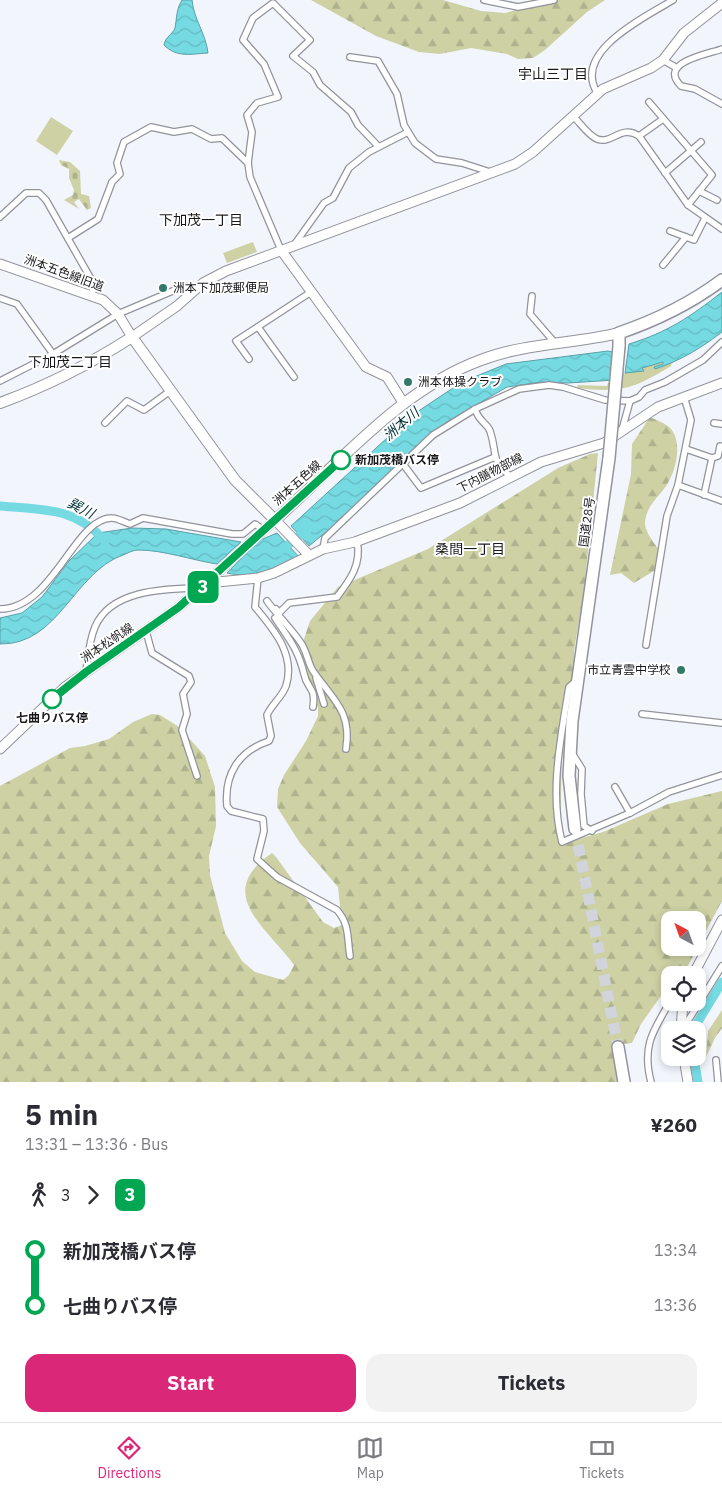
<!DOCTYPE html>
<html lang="en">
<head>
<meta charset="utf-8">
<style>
	:root { --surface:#fff; --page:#f2f2f3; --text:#2b2b33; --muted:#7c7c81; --line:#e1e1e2; --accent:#db2777 }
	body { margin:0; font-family:"IBM Plex Sans","Noto Sans JP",sans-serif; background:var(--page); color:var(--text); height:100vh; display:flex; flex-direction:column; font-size:19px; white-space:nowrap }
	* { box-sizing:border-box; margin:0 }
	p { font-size:16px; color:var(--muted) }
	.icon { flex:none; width:28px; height:28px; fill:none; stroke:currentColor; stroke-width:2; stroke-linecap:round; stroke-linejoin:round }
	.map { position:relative; height:1082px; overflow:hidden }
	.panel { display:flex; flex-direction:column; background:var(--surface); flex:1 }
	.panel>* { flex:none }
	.badge { padding:0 10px; border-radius:8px; font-size:18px; line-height:32px }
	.needle { width:32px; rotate:319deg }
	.buttons { position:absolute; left:661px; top:911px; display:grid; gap:10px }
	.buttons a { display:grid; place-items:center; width:45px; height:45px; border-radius:10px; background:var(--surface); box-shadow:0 2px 8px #0003; font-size:25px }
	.map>.badge { position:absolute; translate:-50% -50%; box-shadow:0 0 0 2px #fff }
	.legs { display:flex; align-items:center; gap:8px; height:55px; padding:0 25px; font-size:16px }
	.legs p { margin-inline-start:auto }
	.headline { display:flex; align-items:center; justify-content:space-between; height:85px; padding:0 25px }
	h1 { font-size:28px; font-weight:800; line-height:38px }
	.action { display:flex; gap:10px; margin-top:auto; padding:10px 25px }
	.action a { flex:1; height:58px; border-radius:15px; background:var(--accent); color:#fff; font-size:20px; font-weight:800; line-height:58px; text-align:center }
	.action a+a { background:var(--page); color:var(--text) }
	ul { padding:0 25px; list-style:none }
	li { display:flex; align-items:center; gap:18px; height:55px; font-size:19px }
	li i { display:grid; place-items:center; width:8px; height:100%; margin:0 6px; background:currentColor }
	li i::after { content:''; width:12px; height:12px; margin:-6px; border:4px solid; border-radius:50%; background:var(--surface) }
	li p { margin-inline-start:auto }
	li:first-child i { background:linear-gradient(#0000 50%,currentColor 0) }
	li:last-child i { background:linear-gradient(currentColor 50%,#0000 0) }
	.menu { display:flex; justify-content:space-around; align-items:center; height:70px; border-top:1px solid var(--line); background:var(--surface); font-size:14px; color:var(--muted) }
	.menu a { display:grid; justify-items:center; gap:2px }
	.menu .current { color:var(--accent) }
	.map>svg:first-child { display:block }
	.forest { fill:url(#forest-firs) }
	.cemetery { fill:url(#cemetery-stones) }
	.park { fill:#cdd1a4 }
	.water { fill:url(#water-waves); stroke:#59a0a7 }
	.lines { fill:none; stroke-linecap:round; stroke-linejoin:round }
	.river { stroke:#75dae2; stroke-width:9 }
	.highway-tunnel { stroke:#d2d4db; stroke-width:11; stroke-dasharray:11 5.5; stroke-linecap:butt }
	.street-casing { stroke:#92939b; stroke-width:8 }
	.secondary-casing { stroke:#92939b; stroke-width:11 }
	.primary-casing { stroke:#92939b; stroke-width:12 }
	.highway-casing { stroke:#92939b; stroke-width:14 }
	.street { stroke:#fff; stroke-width:5.5 }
	.secondary { stroke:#fff; stroke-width:9 }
	.primary { stroke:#fff; stroke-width:10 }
	.highway { stroke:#fff; stroke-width:11 }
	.highway-bridge-casing { stroke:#92939b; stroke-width:14; stroke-linecap:butt }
	.highway-bridge { stroke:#fff; stroke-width:11 }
	.line-1-casing { stroke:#fff; stroke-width:11 }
	.line-1 { stroke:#00a651; stroke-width:8 }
	.poi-dot { fill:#34786a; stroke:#fff; stroke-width:2 }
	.stop-1-dot { fill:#fff; stroke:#00a651; stroke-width:2.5 }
	.labels { text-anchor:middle; stroke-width:4; stroke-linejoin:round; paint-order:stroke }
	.street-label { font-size:12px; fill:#19191c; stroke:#fff }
	.poi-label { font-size:12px; fill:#19191c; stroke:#fff; text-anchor:start }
	.stop-label { font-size:12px; font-weight:bold; fill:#19191c; stroke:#fff; text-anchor:start }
	.neighbourhood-label { font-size:14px; fill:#19191c; stroke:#fff }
	.water-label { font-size:14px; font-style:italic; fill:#003134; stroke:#fff }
</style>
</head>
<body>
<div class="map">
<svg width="722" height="1082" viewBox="0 0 722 1082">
	<defs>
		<pattern id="forest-firs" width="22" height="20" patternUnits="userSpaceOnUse" patternTransform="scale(1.25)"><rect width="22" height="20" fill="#cdd1a4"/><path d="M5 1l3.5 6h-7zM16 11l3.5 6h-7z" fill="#afb38d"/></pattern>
		<pattern id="cemetery-stones" width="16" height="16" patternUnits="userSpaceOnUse" patternTransform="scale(1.25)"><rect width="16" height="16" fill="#cdd1a4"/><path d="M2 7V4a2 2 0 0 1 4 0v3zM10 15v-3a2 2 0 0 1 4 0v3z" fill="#afb38d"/></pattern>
		<pattern id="water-waves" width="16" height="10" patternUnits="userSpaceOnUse" patternTransform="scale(1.25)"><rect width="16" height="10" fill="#75dae2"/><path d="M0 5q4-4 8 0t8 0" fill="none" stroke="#65bac1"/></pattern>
	</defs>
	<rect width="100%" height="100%" fill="#f3f5fd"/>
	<g class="forest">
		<polygon points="311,0 443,0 481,11 505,13 516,10 532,0 605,0 587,12 545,50 533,58 518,59 507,54 471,48 440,54 419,52 376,36"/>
		<path d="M650,417C656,420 665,423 670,428C682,440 677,466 670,479C663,495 646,503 645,523C645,533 656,545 661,553L657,569L634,583L621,573L610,575L631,474L632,444Z"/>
		<path d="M598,453L584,591L574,651L575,695L562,746L560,844L603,832L668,804L722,791V901L698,946V920H670V948H697C690,961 687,975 670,975V983L641,1024L632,1043L611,1045L619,1082H0V786L70,748L85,746L109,739L133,722L152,714L160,715L179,727L205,756L215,787L216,826L209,856L210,875L225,933L242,961L255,972L283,980L289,975L294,965C268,928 212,894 272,853L276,857L323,922L334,928L342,925L338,887L300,843L277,807L278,789L284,775L306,741L318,716V708L303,673L301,657L303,642L310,621L338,587L428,549L558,468L590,454Z"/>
		<polygon points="722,1010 722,1028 715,1038 706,1057 708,1031"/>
	</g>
	<polygon class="cemetery" points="59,160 70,162 80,171 81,194 89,196 91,208 87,210 79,199 74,202 79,209 64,200 73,195 74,190 69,178 69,169 61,165"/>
	<g class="park">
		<polygon points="51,117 73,131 57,155 36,141"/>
		<polygon points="253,242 257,252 227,263 223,253"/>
		<path d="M663,361V363L655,367V369L672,361L671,366C633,389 622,393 577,388L578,385L607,386L610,378Z"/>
	</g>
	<g class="water">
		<path d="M182,0H192C194,20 206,34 208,53C191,54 177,58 164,45C165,37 173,34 175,28C177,17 176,10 182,0Z"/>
		<path d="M722,292V332C701,348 680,361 655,369L654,367L663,364V362L642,368L644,371L625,373L629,344C668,332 690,317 722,292Z"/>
		<polygon points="608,351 617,353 615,380 568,383 541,382 507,387 445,423 356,507 309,546 291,526 411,416 462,382 506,364"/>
		<path d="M132,528L166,529L241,542L217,564C191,560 164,550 138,550C133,550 128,553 123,555C73,573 59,645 0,644V618L22,613L42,597L69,561L98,533Z"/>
		<path d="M277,533L299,557C275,568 253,579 227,573L258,541Z"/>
	</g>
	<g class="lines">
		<g class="river">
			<path d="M0,506C41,510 74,506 105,541"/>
			<polyline points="279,552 308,529"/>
			<polyline points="693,1030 722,982"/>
			<polyline points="694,1058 698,1082"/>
		</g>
		<polyline class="highway-tunnel" points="575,829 618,1047"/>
		<g class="street-casing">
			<g id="street">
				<polyline points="484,0 518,7 554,0"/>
				<path d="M722,49C709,54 657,62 681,86L695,89L722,104"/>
				<polyline points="350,57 378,61 397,94 404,125 415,143 436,159 462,163 490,172"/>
				<polyline points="663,60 677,68"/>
				<path d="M598,94C570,52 646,17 673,0"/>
				<path d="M574,117C581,124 588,135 597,139C612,145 621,124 639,136L688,205L712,175L649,102"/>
				<polyline points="639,136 663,119"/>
				<polyline points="665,173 701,142"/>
				<polyline points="699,191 717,200"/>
				<polyline points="688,205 722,229"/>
				<polyline points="0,217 26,193 39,193 46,200 95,286 91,294"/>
				<polyline points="670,231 694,240 705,218"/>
				<polyline points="68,238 98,219 112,182 120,174 117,163 124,142 151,127 174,132 192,129 211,139 222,138 248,163"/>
				<polyline points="294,245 324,203 333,198 349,168 369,152 408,132"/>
				<polyline points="281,250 250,177 248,163 252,132 247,115 257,103 278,97 264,64 243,40 253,18 273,3 310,40 293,56 313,72 320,85 351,112 358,125 378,146"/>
				<polyline points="663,265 686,237"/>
				<polyline points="532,296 530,314 556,344"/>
				<polyline points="0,298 17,304 53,354"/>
				<polyline points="258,327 294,377"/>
				<polyline points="249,359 236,341 311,292"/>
				<polyline points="0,381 53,354 118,314 182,287 187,286 194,291"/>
				<path d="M475,409C479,422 487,423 490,431C498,454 489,458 511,477"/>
				<polyline points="105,423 127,401 144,410 170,391"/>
				<polyline points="714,423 722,424"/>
				<polyline points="622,430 630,401"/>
				<polyline points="686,449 712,458"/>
				<polyline points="403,464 421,488 495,457"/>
				<polyline points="678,485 722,501"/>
				<polyline points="704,495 712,458 718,456 720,446"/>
				<polyline points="323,549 325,538 433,435 475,409 519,389 549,385 563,387 605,400 630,401 639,397 645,390 665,382 703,360 722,342"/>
				<path d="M258,578L255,607C273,629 296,654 286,686C282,697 272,704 267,715L271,736L269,741C239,751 224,774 227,806L231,811L263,819L264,831L257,859L277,877L337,910C350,925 347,938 350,956"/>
				<path d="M267,601C278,616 291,628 301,643C307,652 308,663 313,671C333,700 352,711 346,749"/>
				<path d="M0,609C53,609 75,517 112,518C117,518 124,522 130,524L143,518L232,534H243L255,524L264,530"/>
				<path d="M276,609L279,613L289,603L337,597C350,580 362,564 357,541"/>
				<path d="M275,618C289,639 298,649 304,674C307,690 316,686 313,707"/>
				<polyline points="146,631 152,653 189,676 191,682 183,694 187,714 182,730 197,776"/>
				<polyline points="646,645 667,516 678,485 691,420 684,397"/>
				<path d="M86,672C88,657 89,641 95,627C111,589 166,589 201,588"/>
				<polyline points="316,678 324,704"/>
				<path d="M577,680L569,687C561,737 549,792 562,842L630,813L669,792L722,775"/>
				<polyline points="642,714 722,723"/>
				<polyline points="572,753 582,769 581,794 584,826 592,831"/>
				<polyline points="615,787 630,813"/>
				<polyline points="693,1030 686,1024 722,966"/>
				<polyline points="716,1060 718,1082"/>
				<path d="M651,1082C642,1047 652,1032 670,1002"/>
			</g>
		</g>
		<g class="secondary-casing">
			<g id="secondary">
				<polyline points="281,250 366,367 387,377 404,404"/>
				<polyline points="0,264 103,300 118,314 132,337 177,306 203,283 226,271 515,164 533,152 603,89 651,68 663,60 684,33 722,3"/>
				<polyline points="207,583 258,578 274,573 323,549 355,542 460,503 541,462 604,443 658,407 722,383"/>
				<polyline points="0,749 65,687 179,607 275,520 309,555"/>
				<polyline points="693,975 722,920"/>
				<polyline points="681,1030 683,1002"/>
				<polyline points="684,1058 688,1082"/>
			</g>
		</g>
		<g class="primary-casing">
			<path id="primary" d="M0,403C47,386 90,364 132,337L235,480L275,520C339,464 399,390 481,360C525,343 574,344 619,333"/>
		</g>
		<g class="highway-casing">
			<g id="highway">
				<path d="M619,346V333C657,320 690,304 722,280"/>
				<polyline points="575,829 569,776 572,721 609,458"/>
				<polyline points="618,1047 624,1082"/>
			</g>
		</g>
		<use href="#street" class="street"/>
		<use href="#secondary" class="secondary"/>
		<use href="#primary" class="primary"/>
		<use href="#highway" class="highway"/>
		<g class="highway-bridge-casing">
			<polyline id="highway-bridge" points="609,458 619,346"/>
		</g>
		<use href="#highway-bridge" class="highway-bridge"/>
	</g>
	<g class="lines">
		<g class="line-1-casing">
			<polyline id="line-1" points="52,699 86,672 179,607 341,460"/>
		</g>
		<use href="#line-1" class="line-1"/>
	</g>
	<g class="poi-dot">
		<circle cx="163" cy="288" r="5"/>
		<circle cx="408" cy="382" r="5"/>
		<circle cx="681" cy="670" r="5"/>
	</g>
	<g class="stop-1-dot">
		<circle cx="341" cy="460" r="9"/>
		<circle cx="52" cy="699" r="9"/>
	</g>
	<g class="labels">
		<g class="street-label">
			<text transform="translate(64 273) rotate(20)" y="4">洲本五色線旧道</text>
			<text transform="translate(490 473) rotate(-27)" y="4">下内膳物部線</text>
			<text transform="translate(297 483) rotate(-42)" y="4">洲本五色線</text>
			<text transform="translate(587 522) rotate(-82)" y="4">国道28号</text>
			<text transform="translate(107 643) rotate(-34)" y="4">洲本松帆線</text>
		</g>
		<g class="poi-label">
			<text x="173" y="292">洲本下加茂郵便局</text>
			<text x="418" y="386">洲本体操クラブ</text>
			<text x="671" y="674" text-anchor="end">市立青雲中学校</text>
		</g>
		<g class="stop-label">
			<text x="355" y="464">新加茂橋バス停</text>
			<text x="52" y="722" text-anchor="middle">七曲りバス停</text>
		</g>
		<g class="neighbourhood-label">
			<text x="553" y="79">宇山三丁目</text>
			<text x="201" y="225">下加茂一丁目</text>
			<text x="70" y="367">下加茂二丁目</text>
			<text x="470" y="554">桑間一丁目</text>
		</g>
		<g class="water-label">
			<text transform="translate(401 424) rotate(-40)" y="5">洲本川</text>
			<text transform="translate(81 508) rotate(27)" y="5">巽川</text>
		</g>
	</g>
</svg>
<div class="buttons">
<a><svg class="needle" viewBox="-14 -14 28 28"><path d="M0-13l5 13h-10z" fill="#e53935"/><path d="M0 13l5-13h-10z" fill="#7c7c81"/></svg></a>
<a><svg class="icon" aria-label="locate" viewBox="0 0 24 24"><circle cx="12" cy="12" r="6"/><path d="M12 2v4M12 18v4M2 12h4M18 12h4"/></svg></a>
<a><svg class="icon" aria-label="layers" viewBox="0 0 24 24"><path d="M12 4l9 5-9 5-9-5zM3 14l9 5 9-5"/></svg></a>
</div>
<b class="badge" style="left:203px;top:587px;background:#00a651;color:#fff">3</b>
</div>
<section class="panel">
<div class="headline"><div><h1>5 min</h1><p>13:31 – 13:36 · Bus</p></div><b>¥260</b></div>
<div class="legs"><svg class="icon" aria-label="walk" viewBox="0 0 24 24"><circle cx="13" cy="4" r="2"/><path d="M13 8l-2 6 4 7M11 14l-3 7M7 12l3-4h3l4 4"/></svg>3<svg class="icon" aria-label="forward" viewBox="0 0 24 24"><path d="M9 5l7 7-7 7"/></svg><b class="badge" style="background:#00a651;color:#fff">3</b></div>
<ul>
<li><i style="color:#00a651"></i><b>新加茂橋バス停</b><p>13:34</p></li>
<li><i style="color:#00a651"></i><b>七曲りバス停</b><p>13:36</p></li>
</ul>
<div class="action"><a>Start</a><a>Tickets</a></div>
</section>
<nav class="menu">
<a class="current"><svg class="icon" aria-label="directions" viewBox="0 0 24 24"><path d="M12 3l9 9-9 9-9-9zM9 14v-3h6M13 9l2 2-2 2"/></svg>Directions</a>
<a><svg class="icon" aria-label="map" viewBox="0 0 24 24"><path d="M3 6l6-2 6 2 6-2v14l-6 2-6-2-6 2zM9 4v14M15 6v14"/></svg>Map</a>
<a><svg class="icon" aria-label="tickets" viewBox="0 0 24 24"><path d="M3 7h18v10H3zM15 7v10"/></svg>Tickets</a>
</nav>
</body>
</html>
